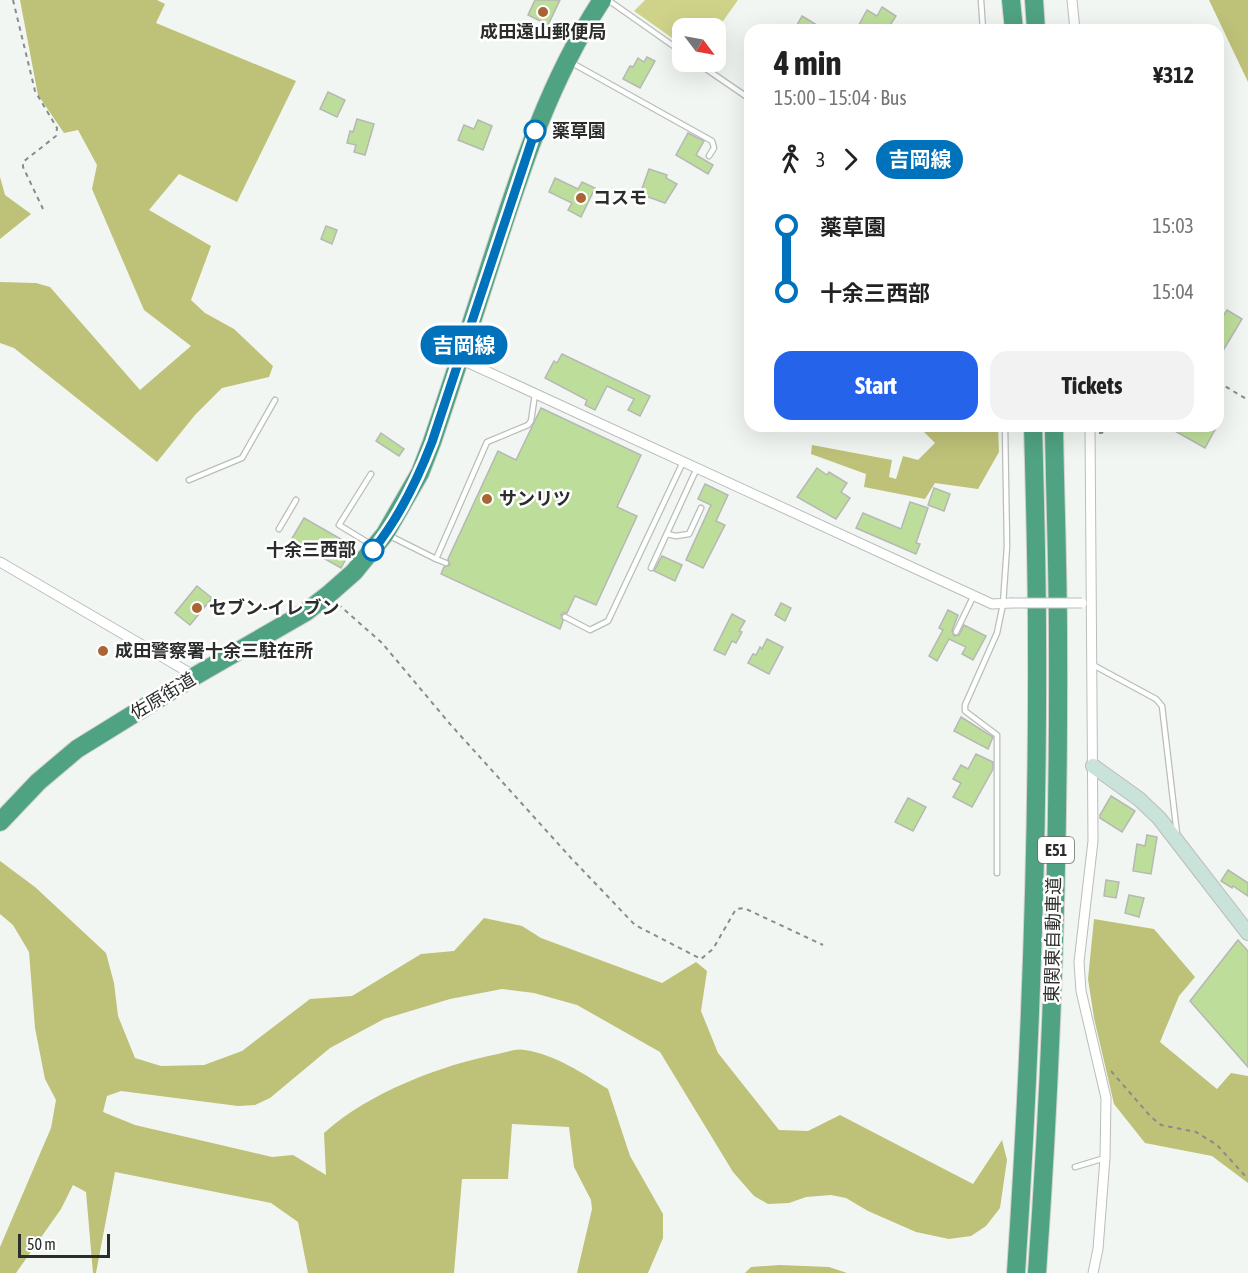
<!DOCTYPE html>
<html lang="en">
<head>
<meta charset="utf-8">
<style>
	:root { --surface:#fff; --page:#f2f2f2; --text:#222; --muted:#767676; --accent:#2563eb }
	body { margin:0; font-family:"Asap Condensed","Noto Sans JP",sans-serif; background:var(--page); color:var(--text); height:100vh; display:flex; flex-direction:column; font-size:22px; white-space:nowrap }
	* { box-sizing:border-box; margin:0 }
	p { font-size:20px; color:var(--muted) }
	.icon { flex:none; width:33px; height:33px; fill:none; stroke:currentColor; stroke-width:2; stroke-linecap:round; stroke-linejoin:round }
	.map { position:relative; flex:1; overflow:hidden }
	.sheet { position:absolute; left:744px; top:24px; width:480px; height:408px; display:flex; flex-direction:column; background:var(--surface); border-radius:18px; box-shadow:0 6px 24px #0002 }
	.sheet>* { flex:none }
	.badge { padding:0 12px; border-radius:20px; font-size:21px; line-height:39px }
	.needle { width:39px; rotate:122deg }
	.buttons { position:absolute; left:672px; top:18px; display:grid; gap:12px }
	.buttons a { display:grid; place-items:center; width:54px; height:54px; border-radius:12px; background:var(--surface); box-shadow:0 6px 24px #0002; font-size:30px }
	.scale { position:absolute; left:18px; bottom:15px; width:92px; box-sizing:border-box; padding-left:6px; border:3px solid #2b2d2b; border-top:0; font-size:16px; line-height:21px; white-space:nowrap; color:#2b2d2b; -webkit-text-stroke:4px #fff; paint-order:stroke }
	.map>.badge { position:absolute; translate:-50% -50%; box-shadow:0 0 0 3px #fff }
	.legs { display:flex; align-items:center; gap:9px; height:66px; padding:0 30px; font-size:20px }
	.legs p { margin-inline-start:auto }
	.head { display:flex; align-items:center; justify-content:space-between; height:102px; padding:0 30px }
	h1 { font-size:33px; font-weight:700; line-height:45px }
	.primary-button { display:flex; gap:12px; margin-top:auto; padding:12px 30px }
	.primary-button a { flex:1; height:69px; border-radius:18px; background:var(--accent); color:#fff; font-size:24px; font-weight:700; line-height:69px; text-align:center }
	.primary-button a+a { background:var(--page); color:var(--text) }
	ul { padding:0 30px; list-style:none }
	li { display:flex; align-items:center; gap:21px; height:66px; font-size:22px }
	li i { display:grid; place-items:center; width:9px; height:100%; margin:0 8px; background:currentColor }
	li i::after { content:''; width:15px; height:15px; margin:-8px; border:4px solid; border-radius:50%; background:var(--surface) }
	li p { margin-inline-start:auto }
	li:first-child i { background:linear-gradient(#0000 50%,currentColor 0) }
	li:last-child i { background:linear-gradient(currentColor 50%,#0000 0) }
	.map>svg:first-child { display:block }
	.green { fill:#cfd38a }
	.forest { fill:#bec178 }
	.building { fill:#bdde9b; stroke:#b5b8b3; stroke-width:1.5 }
	.lines { fill:none; stroke-linecap:round; stroke-linejoin:round }
	.lane-casing { stroke:#b9beb9; stroke-width:7 }
	.street-casing { stroke:#b9beb9; stroke-width:11 }
	.secondary-casing { stroke:#b9beb9; stroke-width:16 }
	.highway-casing { stroke:#d0d1d0; stroke-width:20 }
	.path { stroke:#898c89; stroke-width:2; stroke-dasharray:4.5 4.5; stroke-linecap:butt }
	.lane { stroke:#fff; stroke-width:4.5 }
	.street { stroke:#fff; stroke-width:9 }
	.secondary { stroke:#cae3da; stroke-width:14 }
	.highway { stroke:#4fa282; stroke-width:18 }
	.street-bridge-casing { stroke:#b9beb9; stroke-width:11; stroke-linecap:butt }
	.street-bridge { stroke:#fff; stroke-width:9 }
	.line-1-casing { stroke:#fff; stroke-width:14 }
	.line-1 { stroke:#0072bc; stroke-width:9 }
	.poi-dot { fill:#a96634; stroke:#fff; stroke-width:2 }
	.stop-1-dot { fill:#fff; stroke:#0072bc; stroke-width:3 }
	.labels { text-anchor:middle; stroke-width:5; stroke-linejoin:round; paint-order:stroke }
	.shield { fill:#fff; stroke:#6b6c6b; stroke-width:1.5 }
	.shield-label { font-size:16px; font-weight:bold; fill:#2b2d2b }
	.poi-label { font-size:18px; font-weight:bold; fill:#2b2d2b; stroke:#fff; text-anchor:start }
	.stop-label { font-size:18px; font-weight:bold; fill:#2b2d2b; stroke:#fff; text-anchor:start }
	.street-label { font-size:18px; fill:#2b2d2b; stroke:#fff }
</style>
</head>
<body>
<div class="map">
<svg width="1248" height="1273" viewBox="0 0 1248 1273">
	<rect width="100%" height="100%" fill="#f2f6f2"/>
	<polygon class="green" points="645,0 738,0 716,31 716,28 682,28 682,45 634,11"/>
	<g class="forest">
		<polygon points="20,0 157,0 165,4 156,23 296,81 237,202 179,174 149,210 211,246 191,300 205,313 234,329 273,366 269,377 222,388 195,415 157,462 14,348 0,343 0,282 36,283 50,287 140,390 191,346 144,310 92,189 97,165 78,130 64,133 38,95"/>
		<polygon points="1209,0 1248,0 1248,82"/>
		<polygon points="0,177 5,195 31,214 0,239"/>
		<polygon points="918,426 998,426 999,452 978,489 935,483 925,499 864,487 866,474 811,454 812,445 892,460 889,477 896,479 903,456 918,460 935,443"/>
		<path d="M0,861L35,887L106,953L114,983L118,1016L135,1058L161,1066L204,1065L242,1051L310,999L352,996L421,954L454,951L484,918L522,926L541,938L662,983L696,962L707,971L701,1011L718,1053L779,1130L808,1131L840,1115L973,1184L1002,1140L1007,1160L1000,1208L986,1226L971,1236L949,1239L916,1232L868,1211L846,1198L831,1195L806,1197L789,1203L768,1204L754,1196L733,1172L660,1052L577,1005L534,993L502,989L450,999L384,1019L330,1048L270,1098L255,1105L238,1106L121,1091L107,1096L103,1112L135,1125L272,1157L293,1155L326,1175L324,1133C368,1093 441,1065 498,1054C507,1052 517,1048 525,1050C556,1055 582,1073 608,1089L630,1156L663,1214V1238L648,1273H577L592,1209L591,1200L574,1167L569,1127L512,1124L508,1179H462L454,1273H308L298,1222L271,1203L115,1172L96,1273H93L86,1192L73,1185L61,1209L16,1273H0V1247L51,1128L56,1100L45,1079L35,1028L29,952L13,925L0,914Z"/>
		<polygon points="1094,919 1154,929 1195,977 1179,996 1160,1042 1217,1089 1231,1073 1248,1076 1248,1183 1212,1156 1145,1143 1114,1104 1094,1018 1088,979"/>
		<polygon points="780,1265 829,1267 847,1273 745,1273 751,1267"/>
	</g>
	<g class="building">
		<polygon points="535,0 560,0 548,25 528,15"/>
		<polygon points="882,7 896,16 887,30 856,30 867,10 877,16"/>
		<polygon points="802,16 825,30 806,30 797,25"/>
		<polygon points="647,57 655,61 640,88 623,79 630,66 633,67 638,58 644,62"/>
		<polygon points="328,92 345,100 337,117 320,109"/>
		<polygon points="357,119 374,124 365,155 354,152 356,145 347,143 350,131 353,132"/>
		<polygon points="478,120 492,126 483,150 458,140 464,125 474,129"/>
		<polygon points="688,133 704,141 696,155 713,165 708,174 676,155"/>
		<polygon points="649,169 667,175 666,178 677,184 665,203 640,194"/>
		<polygon points="555,178 578,189 582,182 595,188 581,217 568,210 572,203 549,192"/>
		<polygon points="326,226 337,230 332,244 321,239"/>
		<polygon points="1227,310 1242,319 1218,359 1218,324"/>
		<polygon points="562,354 650,396 640,416 628,410 634,399 607,386 595,410 585,405 587,400 545,378 554,361 557,363"/>
		<polygon points="541,408 641,455 617,507 637,516 596,605 575,596 567,613 563,613 561,615 563,621 560,629 441,574 444,567 450,565 448,559 498,451 516,460"/>
		<polygon points="1166,426 1217,426 1205,448"/>
		<polygon points="381,433 404,449 399,456 376,441"/>
		<polygon points="817,468 827,475 829,472 847,483 841,492 850,498 836,519 797,497"/>
		<polygon points="705,484 728,495 716,521 725,525 703,568 686,560 711,505 698,499"/>
		<polygon points="934,488 950,494 944,511 928,505"/>
		<polygon points="910,502 928,508 916,543 920,544 916,554 856,528 863,513 901,529"/>
		<polygon points="304,518 353,546 341,568 291,540"/>
		<polygon points="662,556 682,565 675,581 654,571"/>
		<polygon points="197,586 212,598 190,625 175,613"/>
		<polygon points="781,603 791,608 785,621 775,615"/>
		<polygon points="948,610 958,615 952,631 954,636 959,635 964,625 986,636 973,660 962,654 966,647 949,639 937,661 929,656 943,630 939,628"/>
		<polygon points="732,614 745,621 739,631 742,632 736,643 732,641 725,655 714,650"/>
		<polygon points="767,639 783,647 769,674 748,663 753,654 756,655 760,647 762,649"/>
		<polygon points="961,717 993,737 988,749 954,731"/>
		<polygon points="976,754 993,762 993,769 972,807 953,797 961,783 953,779 961,765 968,769"/>
		<polygon points="1111,796 1135,811 1122,832 1100,818 1100,815"/>
		<polygon points="908,798 926,807 913,831 895,822"/>
		<polygon points="1147,835 1157,837 1151,874 1133,871 1137,844 1145,846"/>
		<polygon points="1228,870 1248,883 1248,896 1233,886 1232,888 1221,881"/>
		<polygon points="1106,880 1119,882 1116,898 1104,896"/>
		<polygon points="1129,895 1144,898 1139,917 1125,913"/>
		<polygon points="1238,940 1248,951 1248,1067 1190,1001"/>
	</g>
	<g class="lines">
		<g class="lane-casing">
			<g id="lane">
				<polyline points="608,0 682,52"/>
				<polyline points="981,0 983,30"/>
				<polyline points="696,62 750,99"/>
				<polyline points="572,63 712,141 714,148 709,156"/>
				<polyline points="371,474 339,525 372,545"/>
				<polyline points="189,480 242,458 275,400"/>
				<polyline points="279,529 296,500"/>
				<polyline points="667,534 676,536 689,534 701,508"/>
				<polyline points="388,535 436,559 487,442 528,425 531,421 535,394"/>
				<polyline points="436,559 446,563"/>
				<polyline points="651,568 697,468"/>
				<polyline points="565,617 590,630 608,621 683,462"/>
				<polyline points="956,632 974,595"/>
				<polyline points="1093,665 1156,699 1162,706 1177,834"/>
				<polyline points="997,873 997,735 965,711 965,705 997,633 1003,604 1007,546 1005,426"/>
				<polyline points="1075,1167 1105,1158"/>
			</g>
		</g>
		<g class="street-casing">
			<g id="street">
				<polyline points="1072,0 1075,30"/>
				<polyline points="460,359 992,604 1011,603"/>
				<polyline points="1090,426 1093,841 1079,962 1081,991 1106,1098 1105,1158 1098,1249 1093,1273"/>
				<polyline points="0,562 195,676"/>
			</g>
		</g>
		<g class="secondary-casing">
			<polyline id="secondary" points="1093,766 1139,799 1159,818 1248,933"/>
		</g>
		<g class="highway-casing">
			<g id="highway">
				<polyline points="1011,0 1014,30"/>
				<polyline points="1034,0 1036,30"/>
				<path d="M0,822L38,782L77,749L195,676L306,612L329,594L354,572L385,534L420,473L432,442C453,380 473,318 493,256C522,166 550,79 602,0"/>
				<path d="M1016,1273C1030,1062 1038,850 1037,639C1037,568 1035,497 1033,426"/>
				<path d="M1037,1273C1052,1062 1059,850 1058,639C1058,568 1055,497 1054,426"/>
			</g>
		</g>
		<g class="path">
			<polyline points="13,0 35,91 57,128 56,136 23,162 23,167 43,209"/>
			<polyline points="1218,382 1248,400"/>
			<polyline points="1099,433 1102,433 1106,426"/>
			<polyline points="338,604 382,643 450,724 571,858 635,925 701,959 713,949 736,909 744,908 823,945"/>
			<polyline points="1111,1071 1151,1117 1161,1125 1196,1132 1217,1145 1248,1179"/>
		</g>
		<use href="#lane" class="lane"/>
		<use href="#street" class="street"/>
		<use href="#secondary" class="secondary"/>
		<use href="#highway" class="highway"/>
		<g class="street-bridge-casing">
			<polyline id="street-bridge" points="1011,603 1082,603"/>
		</g>
		<use href="#street-bridge" class="street-bridge"/>
	</g>
	<g class="lines">
		<g class="line-1-casing">
			<path id="line-1" d="M373,550C399,518 417,481 432,442L535,131"/>
		</g>
		<use href="#line-1" class="line-1"/>
	</g>
	<g class="poi-dot">
		<circle cx="543" cy="12" r="6"/>
		<circle cx="581" cy="198" r="6"/>
		<circle cx="487" cy="499" r="6"/>
		<circle cx="197" cy="608" r="6"/>
		<circle cx="103" cy="651" r="6"/>
	</g>
	<g class="stop-1-dot">
		<circle cx="535" cy="131" r="10"/>
		<circle cx="373" cy="550" r="10"/>
	</g>
	<g class="labels">
		<rect class="shield" x="1038" y="837" width="36" height="26" rx="4.5"/>
		<g class="shield-label">
			<text x="1056" y="856">E51</text>
		</g>
		<g class="poi-label">
			<text x="543" y="38" text-anchor="middle">成田遠山郵便局</text>
			<text x="593" y="204">コスモ</text>
			<text x="499" y="505">サンリツ</text>
			<text x="209" y="614">セブン-イレブン</text>
			<text x="115" y="657">成田警察署十余三駐在所</text>
		</g>
		<g class="stop-label">
			<text x="552" y="137">薬草園</text>
			<text x="356" y="556" text-anchor="end">十余三西部</text>
		</g>
		<g class="street-label">
			<text transform="translate(163 696) rotate(-31)" y="6">佐原街道</text>
			<text transform="translate(1053 940) rotate(-89)" y="6">東関東自動車道</text>
		</g>
	</g>
</svg>
<div class="buttons">
<a><svg class="needle" viewBox="-14 -14 28 28"><path d="M0-13l5 13h-10z" fill="#e53935"/><path d="M0 13l5-13h-10z" fill="#767676"/></svg></a>
</div>
<div class="scale">50 m</div>
<b class="badge" style="left:464px;top:345px;background:#0072bc;color:#fff">吉岡線</b>
<section class="sheet">
<div class="head"><div><h1>4 min</h1><p>15:00 – 15:04 · Bus</p></div><b>¥312</b></div>
<div class="legs"><svg class="icon" aria-label="walk" viewBox="0 0 24 24"><circle cx="13" cy="4" r="2"/><path d="M13 8l-2 6 4 7M11 14l-3 7M7 12l3-4h3l4 4"/></svg>3<svg class="icon" aria-label="forward" viewBox="0 0 24 24"><path d="M9 5l7 7-7 7"/></svg><b class="badge" style="background:#0072bc;color:#fff">吉岡線</b></div>
<ul>
<li><i style="color:#0072bc"></i><b>薬草園</b><p>15:03</p></li>
<li><i style="color:#0072bc"></i><b>十余三西部</b><p>15:04</p></li>
</ul>
<div class="primary-button"><a>Start</a><a>Tickets</a></div>
</section>
</div>
</body>
</html>
